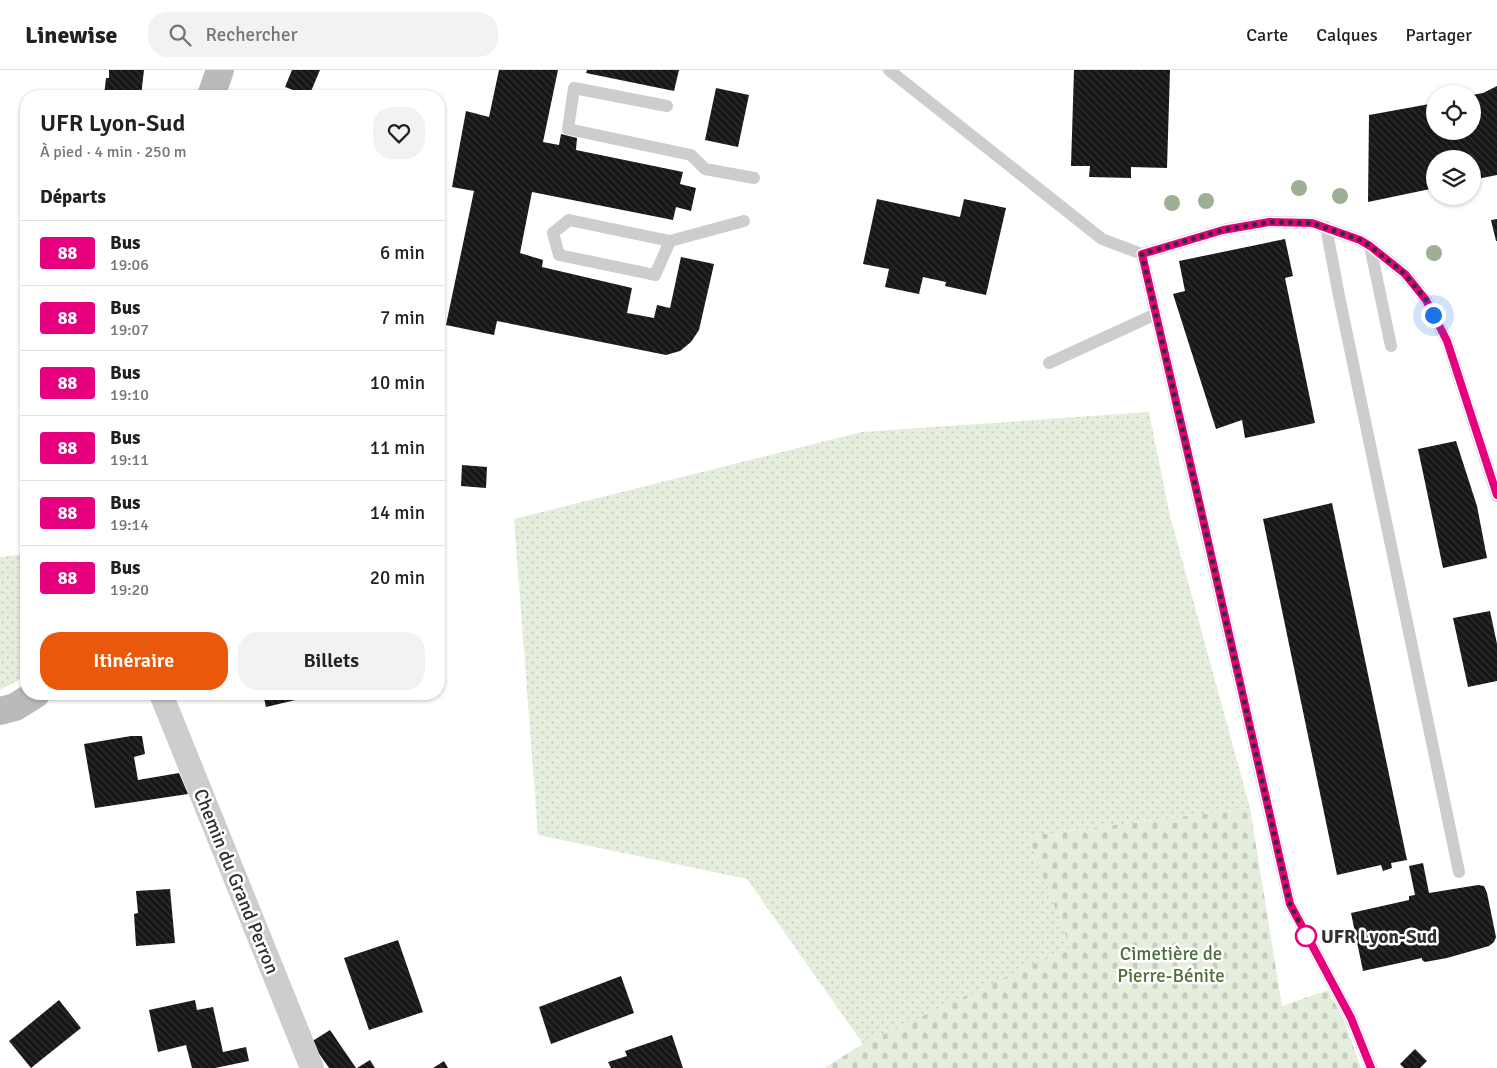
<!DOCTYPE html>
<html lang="fr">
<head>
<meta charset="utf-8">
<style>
	:root { --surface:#fff; --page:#f2f2f2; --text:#202124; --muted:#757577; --line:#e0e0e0; --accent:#ea580c }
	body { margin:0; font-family:Signika,sans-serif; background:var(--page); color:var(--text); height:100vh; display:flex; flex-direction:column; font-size:19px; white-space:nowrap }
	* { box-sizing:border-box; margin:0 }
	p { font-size:16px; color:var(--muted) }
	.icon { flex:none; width:28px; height:28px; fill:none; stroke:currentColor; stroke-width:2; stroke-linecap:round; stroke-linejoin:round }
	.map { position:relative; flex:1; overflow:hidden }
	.details { position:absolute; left:20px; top:20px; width:425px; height:610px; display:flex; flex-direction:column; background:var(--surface); border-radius:20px; box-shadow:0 1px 4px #0004 }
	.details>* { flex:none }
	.badge { padding:0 10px; border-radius:4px; font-size:18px; line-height:32px }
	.buttons { position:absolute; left:1426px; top:15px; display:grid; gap:10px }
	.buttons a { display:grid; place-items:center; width:55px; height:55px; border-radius:50%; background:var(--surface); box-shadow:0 1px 4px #0004; font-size:25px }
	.you { position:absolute; width:25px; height:25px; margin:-12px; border:4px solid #fff; border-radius:50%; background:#1a73e8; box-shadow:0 0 0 8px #1a73e833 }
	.map>.badge { position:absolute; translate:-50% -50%; box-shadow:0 0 0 2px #fff }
	h2 { padding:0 20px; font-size:19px; line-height:45px }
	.round { display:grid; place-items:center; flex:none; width:52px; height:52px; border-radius:20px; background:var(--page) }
	.headline { display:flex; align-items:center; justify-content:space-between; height:85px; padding:0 20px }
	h1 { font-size:24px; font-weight:600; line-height:38px }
	.cta { display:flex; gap:10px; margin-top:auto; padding:10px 20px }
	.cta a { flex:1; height:58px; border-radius:20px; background:var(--accent); color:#fff; font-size:20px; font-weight:600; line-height:58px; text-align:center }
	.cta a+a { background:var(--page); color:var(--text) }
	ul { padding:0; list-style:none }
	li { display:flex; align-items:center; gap:15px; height:65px; padding:0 20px; border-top:1px solid var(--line) }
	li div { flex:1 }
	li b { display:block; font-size:19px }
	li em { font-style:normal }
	li .badge { min-width:55px; font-weight:700; text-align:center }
	header { display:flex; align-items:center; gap:30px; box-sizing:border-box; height:70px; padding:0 25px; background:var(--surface); border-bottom:1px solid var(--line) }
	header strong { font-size:24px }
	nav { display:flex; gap:28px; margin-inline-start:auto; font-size:18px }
	.search { width:350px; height:45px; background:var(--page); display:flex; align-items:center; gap:12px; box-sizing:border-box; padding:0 18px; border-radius:20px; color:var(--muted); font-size:19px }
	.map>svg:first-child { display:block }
	.cemetery { fill:url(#cemetery-stones) }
	.park { fill:url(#park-dots) }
	.building { fill:url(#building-back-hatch) }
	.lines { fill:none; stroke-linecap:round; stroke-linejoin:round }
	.lane { stroke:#cdcdcd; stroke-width:12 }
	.street { stroke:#cdcdcd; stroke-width:24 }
	.secondary { stroke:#bababa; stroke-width:28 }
	.tree { fill:#9eb093 }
	.line-casing { stroke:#fff; stroke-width:11 }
	.line { stroke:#e6007e; stroke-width:8 }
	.walk { stroke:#303030; stroke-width:5; stroke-dasharray:0 9 }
	.stop-dot { fill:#fff; stroke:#e6007e; stroke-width:2.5 }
	.labels { text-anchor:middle; stroke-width:5; stroke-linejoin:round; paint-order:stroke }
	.street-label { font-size:19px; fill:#303030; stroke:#fff }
	.stop-label { font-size:19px; font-weight:bold; fill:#303030; stroke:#fff; text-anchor:start }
	.park-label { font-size:19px; fill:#4f6f3a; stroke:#fff }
</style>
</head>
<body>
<header>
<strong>Linewise</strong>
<div class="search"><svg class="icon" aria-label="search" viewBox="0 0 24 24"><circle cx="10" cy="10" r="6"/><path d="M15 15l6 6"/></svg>Rechercher</div>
<nav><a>Carte</a><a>Calques</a><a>Partager</a></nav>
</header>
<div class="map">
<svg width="1497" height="998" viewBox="0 0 1497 998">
	<defs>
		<pattern id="cemetery-stones" width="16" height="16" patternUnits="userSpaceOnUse" patternTransform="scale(1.25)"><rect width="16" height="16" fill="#e5eedd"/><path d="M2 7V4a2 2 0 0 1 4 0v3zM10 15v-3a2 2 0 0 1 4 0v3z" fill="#c5ccbe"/></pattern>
		<pattern id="park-dots" width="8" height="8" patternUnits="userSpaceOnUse" patternTransform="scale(1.25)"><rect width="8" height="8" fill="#e5eedd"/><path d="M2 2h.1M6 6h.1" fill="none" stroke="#c5ccbe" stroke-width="1.8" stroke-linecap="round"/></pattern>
		<pattern id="building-back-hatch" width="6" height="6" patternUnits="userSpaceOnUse" patternTransform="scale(1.25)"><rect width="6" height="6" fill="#171717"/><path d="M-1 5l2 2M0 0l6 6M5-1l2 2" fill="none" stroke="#303030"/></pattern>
	</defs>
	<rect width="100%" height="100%" fill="#fff"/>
	<polygon class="cemetery" points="1250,738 1282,936 1328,920 1344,950 1361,998 824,998 863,974 1027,766"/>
	<g class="park">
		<polygon points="1149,342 1170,446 1250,738 1028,766 1070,877 863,974 747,809 538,765 514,449 862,362"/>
		<polygon points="26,484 26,606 0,620 0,487"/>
	</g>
	<g class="building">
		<polygon points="109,0 144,0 141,26 104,26 106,8 109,8"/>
		<polygon points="292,0 320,0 309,26 285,17"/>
		<polygon points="499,0 558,0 543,72 559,75 561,64 577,68 576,80 683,102 680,114 696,118 691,141 676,137 673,150 532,122 520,183 543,190 542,197 632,218 627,243 654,248 657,235 670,238 681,187 714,194 699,260 691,272 680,281 666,285 497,251 494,265 446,255 474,121 452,117 466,41 489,47"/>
		<polygon points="587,0 679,0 674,21 586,3"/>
		<polygon points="1074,0 1170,0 1167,98 1131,97 1131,108 1089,107 1090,96 1071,96"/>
		<polygon points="1497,16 1497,105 1472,110 1472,89 1435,89 1435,118 1368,132 1369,45 1435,33 1435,61 1472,61 1472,25 1483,23"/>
		<polygon points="716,18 749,25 738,77 705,70"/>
		<polygon points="877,129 960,147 964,129 1006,138 986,225 945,216 946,212 923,207 919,224 885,217 889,199 863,194"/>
		<polygon points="1497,149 1497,171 1496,171 1491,150"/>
		<polygon points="1285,169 1293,206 1285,208 1315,353 1245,368 1242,350 1216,359 1173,224 1185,221 1179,191"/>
		<polygon points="1456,371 1477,436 1487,488 1443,498 1418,379"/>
		<polygon points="462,395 487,397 486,418 461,416"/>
		<polygon points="1332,433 1407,790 1391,793 1392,798 1383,801 1381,795 1337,805 1263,449"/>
		<polygon points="1490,541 1497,574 1497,611 1468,617 1453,548"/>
		<polygon points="263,624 303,624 304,628 266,637"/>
		<polygon points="131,666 142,666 145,684 134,687 138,710 179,703 188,724 95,738 84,674"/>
		<polygon points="1423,793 1429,823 1478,815 1484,816 1487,823 1496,867 1494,872 1489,876 1447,888 1425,892 1422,890 1422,888 1363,901 1351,843 1409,830 1409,826 1415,825 1409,796"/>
		<polygon points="170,819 175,873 136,876 134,844 138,843 136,821"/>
		<polygon points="398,870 423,942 369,960 344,888"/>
		<polygon points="621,906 634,943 551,974 539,937"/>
		<polygon points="59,930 81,958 31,998 9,971"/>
		<polygon points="195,930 197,940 213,937 223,982 246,977 249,991 215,998 192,998 186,975 158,982 149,940"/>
		<polygon points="330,960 356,998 329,998 311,972"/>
		<polygon points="672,965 683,998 611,998 608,992 627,986 625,981"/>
		<polygon points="1415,979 1427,991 1420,998 1404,998 1400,994"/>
		<polygon points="370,990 375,998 357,998"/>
		<polygon points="444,991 448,998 433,998"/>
	</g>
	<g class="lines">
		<g class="lane">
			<polyline points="889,0 1102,169 1142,184 1223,160 1269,152 1312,153 1360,170 1370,176 1405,204 1426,230 1447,271 1497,426"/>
			<polyline points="667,36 574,18 568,59 691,85 705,99 754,108"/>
			<polyline points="1326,157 1339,226 1459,802"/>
			<polyline points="670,171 655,205 559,185 553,163 569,150 670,171 744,151"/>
			<polyline points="1370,176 1391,276"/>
			<polyline points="1142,184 1200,437 1290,834 1351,948 1371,998"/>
			<polyline points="1049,293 1156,244"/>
		</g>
		<polyline class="street" points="161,624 312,998"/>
		<g class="secondary">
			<polyline points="211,26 220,0"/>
			<polyline points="0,641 15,637 36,624"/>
		</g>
	</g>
	<g class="tree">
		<circle cx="1299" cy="118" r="8"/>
		<circle cx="1340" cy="126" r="8"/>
		<circle cx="1206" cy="131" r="8"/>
		<circle cx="1172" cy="133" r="8"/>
		<circle cx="1434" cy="183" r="8"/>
	</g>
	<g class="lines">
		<g class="line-casing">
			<polyline id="line" points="1371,998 1351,948 1290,834 1200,436 1142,184 1223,160 1269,152 1312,153 1360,170 1370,176 1405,204 1426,230 1447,271 1497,425"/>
		</g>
		<use href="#line" class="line"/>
		<polyline class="walk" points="1306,866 1290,834 1200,436 1142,184 1223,160 1269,152 1312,153 1360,170 1370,176 1405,204 1426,230 1433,245"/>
	</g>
	<circle class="stop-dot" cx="1306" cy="866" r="10"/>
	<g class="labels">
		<g class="street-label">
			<text transform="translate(237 811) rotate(68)" y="7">Chemin du Grand Perron</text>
		</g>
		<g class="stop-label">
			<text x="1321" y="873">UFR Lyon-Sud</text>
		</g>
		<g class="park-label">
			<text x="1171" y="890">Cimetière de<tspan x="1171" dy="22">Pierre-Bénite</tspan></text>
		</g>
	</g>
</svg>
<div class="buttons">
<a><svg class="icon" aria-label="locate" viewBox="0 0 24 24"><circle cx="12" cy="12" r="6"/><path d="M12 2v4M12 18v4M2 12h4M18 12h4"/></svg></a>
<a><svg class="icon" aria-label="layers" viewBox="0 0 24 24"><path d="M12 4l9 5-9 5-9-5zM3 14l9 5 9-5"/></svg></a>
</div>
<div class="you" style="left:1433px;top:245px"></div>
<section class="details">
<div class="headline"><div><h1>UFR Lyon-Sud</h1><p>À pied · 4 min · 250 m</p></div><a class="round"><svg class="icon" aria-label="heart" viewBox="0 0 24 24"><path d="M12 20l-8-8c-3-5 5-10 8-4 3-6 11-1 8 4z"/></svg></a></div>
<h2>Départs</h2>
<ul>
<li><span class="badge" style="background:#e6007e;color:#fff">88</span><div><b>Bus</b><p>19:06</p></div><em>6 min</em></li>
<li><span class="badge" style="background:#e6007e;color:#fff">88</span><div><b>Bus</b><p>19:07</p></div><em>7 min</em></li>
<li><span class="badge" style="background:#e6007e;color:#fff">88</span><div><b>Bus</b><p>19:10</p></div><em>10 min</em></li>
<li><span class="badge" style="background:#e6007e;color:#fff">88</span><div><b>Bus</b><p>19:11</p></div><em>11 min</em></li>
<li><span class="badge" style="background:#e6007e;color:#fff">88</span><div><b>Bus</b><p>19:14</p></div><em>14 min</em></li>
<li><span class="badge" style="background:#e6007e;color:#fff">88</span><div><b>Bus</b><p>19:20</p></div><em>20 min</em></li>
</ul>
<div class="cta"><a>Itinéraire</a><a>Billets</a></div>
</section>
</div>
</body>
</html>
